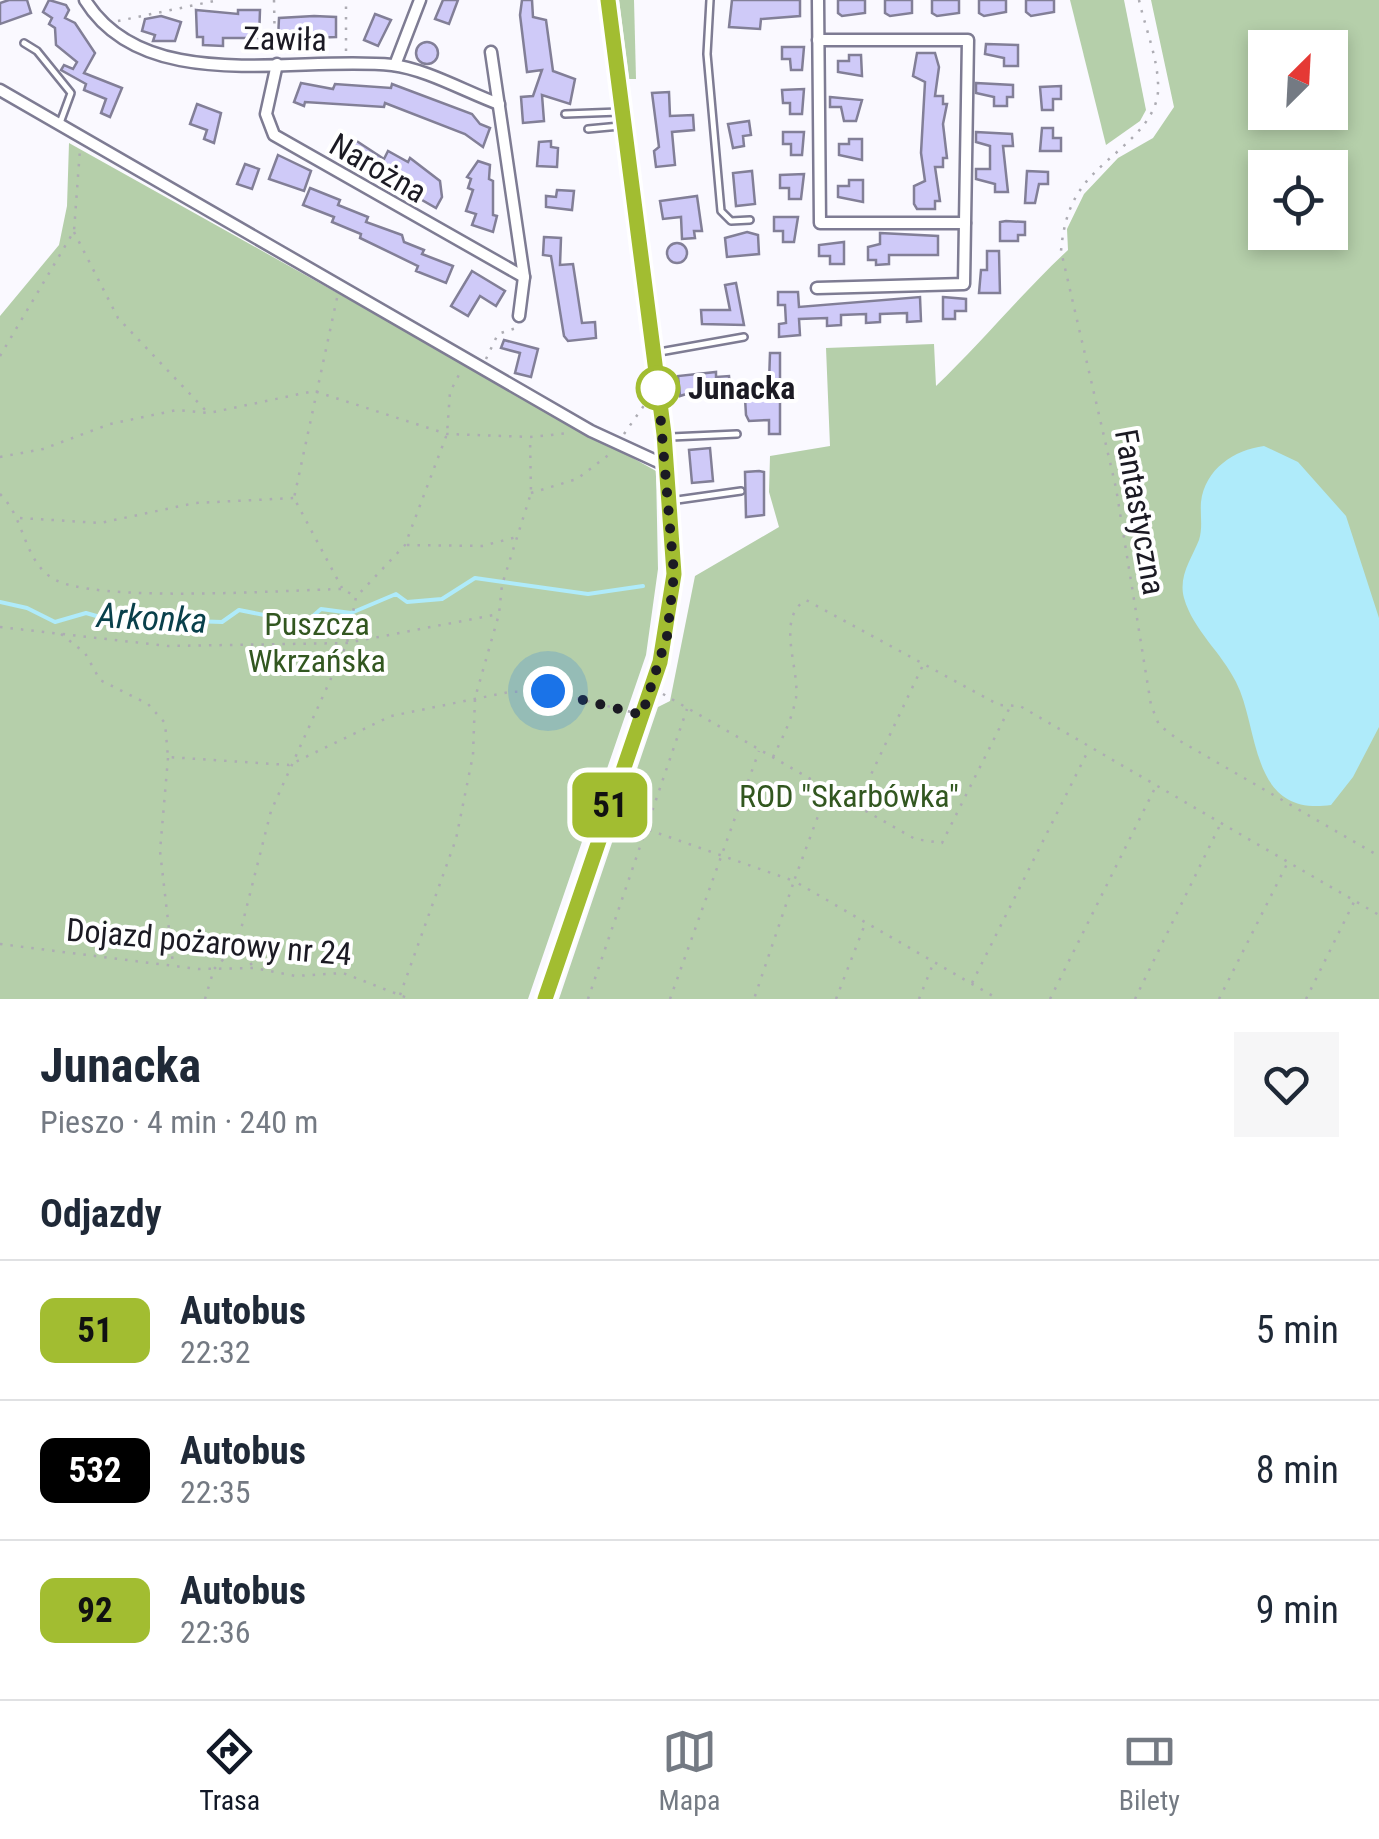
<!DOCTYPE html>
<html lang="pl">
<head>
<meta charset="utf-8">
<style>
	:root { --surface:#fff; --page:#f6f6f7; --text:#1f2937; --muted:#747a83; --line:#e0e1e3; --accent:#111827 }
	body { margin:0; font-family:"Roboto Condensed",sans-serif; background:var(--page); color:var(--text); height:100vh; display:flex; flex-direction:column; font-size:38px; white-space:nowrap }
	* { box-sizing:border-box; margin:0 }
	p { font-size:32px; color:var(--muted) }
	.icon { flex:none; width:55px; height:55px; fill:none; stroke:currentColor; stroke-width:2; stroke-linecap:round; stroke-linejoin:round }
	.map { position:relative; height:999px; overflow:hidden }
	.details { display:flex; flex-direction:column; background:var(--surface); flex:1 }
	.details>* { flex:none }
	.badge { padding:0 20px; border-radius:15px; font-size:35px; line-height:65px }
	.needle { width:65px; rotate:24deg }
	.controls { position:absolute; left:1248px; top:30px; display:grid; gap:20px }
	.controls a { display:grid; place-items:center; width:100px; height:100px; border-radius:0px; background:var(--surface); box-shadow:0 5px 15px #0003; font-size:50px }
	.you { position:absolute; width:50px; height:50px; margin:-25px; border:8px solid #fff; border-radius:50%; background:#1a73e8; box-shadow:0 0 0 15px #1a73e833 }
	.map>.badge { position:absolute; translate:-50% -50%; box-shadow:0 0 0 5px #fff }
	h2 { padding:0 40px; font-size:38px; line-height:90px }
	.round { display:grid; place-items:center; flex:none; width:105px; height:105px; border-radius:0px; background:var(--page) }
	.head { display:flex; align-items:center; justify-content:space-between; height:170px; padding:0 40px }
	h1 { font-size:48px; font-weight:700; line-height:75px }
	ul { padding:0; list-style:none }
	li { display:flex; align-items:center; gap:30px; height:140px; padding:0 40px; border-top:2px solid var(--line) }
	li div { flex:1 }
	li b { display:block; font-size:38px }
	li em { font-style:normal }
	li .badge { min-width:110px; font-weight:700; text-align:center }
	.menu { display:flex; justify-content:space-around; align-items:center; height:140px; border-top:2px solid var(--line); background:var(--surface); font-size:28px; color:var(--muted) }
	.menu a { display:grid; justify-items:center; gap:5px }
	.menu .on { color:var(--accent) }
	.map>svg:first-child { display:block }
	.green { fill:#b5cfaa; fill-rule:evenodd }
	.water { fill:#afebfa }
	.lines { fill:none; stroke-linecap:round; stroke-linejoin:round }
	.stream { stroke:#afebfa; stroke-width:4 }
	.building { fill:#cfcaf8; stroke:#827f97; stroke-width:2.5 }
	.lane-casing { stroke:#7e7c93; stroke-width:10 }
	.street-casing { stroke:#7e7c93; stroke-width:15 }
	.secondary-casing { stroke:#7e7c93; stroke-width:19 }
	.path { stroke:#adacb3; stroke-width:2.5; stroke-dasharray:2.5 8; stroke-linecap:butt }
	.lane { stroke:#fff; stroke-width:5 }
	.street { stroke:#fff; stroke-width:10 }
	.secondary { stroke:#fff; stroke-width:14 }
	.line-casing { stroke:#fff; stroke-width:22 }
	.line { stroke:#a2bd31; stroke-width:15 }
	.walk { stroke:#1b1a23; stroke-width:10; stroke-dasharray:0 18 }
	.stop-dot { fill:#fff; stroke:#a2bd31; stroke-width:5 }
	.labels { text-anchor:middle; stroke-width:8; stroke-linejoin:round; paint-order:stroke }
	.street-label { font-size:32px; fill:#1b1a23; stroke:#fff }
	.stop-label { font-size:32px; font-weight:bold; fill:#1b1a23; stroke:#fff; text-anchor:start }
	.park-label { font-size:32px; fill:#325720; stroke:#fff }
	.water-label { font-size:35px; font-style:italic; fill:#09404b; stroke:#fff }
</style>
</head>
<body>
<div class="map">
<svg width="1379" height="999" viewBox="0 0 1379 999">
	<rect width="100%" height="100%" fill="#faf9ff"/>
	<g class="green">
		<polygon points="619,0 634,0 636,79 629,79"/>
		<polygon points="1070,0 1124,0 1146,110 1140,121 1106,145"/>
		<path d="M1151,0H1379V999H559L658,707L670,701L695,576L779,527L769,492L770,456L830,446L826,348L934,344L936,386C982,342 1022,293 1068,250L1067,229L1084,194L1118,158L1153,138L1174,107ZM1265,48H1330V112H1265ZM1265,168H1330V232H1265Z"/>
		<polygon points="69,143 656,471 658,569 646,655 528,999 0,999 0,316 59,245 67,206"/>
	</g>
	<path class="water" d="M1264,446L1298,462L1346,516L1379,618V727L1353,777L1331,805C1249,817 1260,729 1236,682C1222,653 1193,630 1184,598C1178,576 1192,558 1199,540C1203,528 1200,514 1201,502C1205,469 1234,450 1264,446Z"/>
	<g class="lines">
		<polyline class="stream" points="0,602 27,608 55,622 86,613 114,621 135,611 161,620 222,622 239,610 305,623 321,609 351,613 396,594 407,602 442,599 475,578 588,594 643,586"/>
	</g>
	<g class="building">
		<polygon points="9,0 27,0 31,13 0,24 0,3"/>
		<polygon points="49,0 66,5 69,10 65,18 75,23 95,53 84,73 122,88 110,117 101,113 106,99 84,90 86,84 61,70 64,65 73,69 77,62 56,45 55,28 49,24 52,18 43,12"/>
		<polygon points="443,0 458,0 449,24 435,19"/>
		<polygon points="522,0 532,0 533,17 546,20 553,71 575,79 570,104 542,95 544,121 523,123 521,97 533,96 542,70 527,72 520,15"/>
		<polygon points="732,0 800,0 800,16 761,19 760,29 729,27"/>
		<polygon points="838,0 865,0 865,13 842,16 838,13"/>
		<polygon points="885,0 912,0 912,13 890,16 885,13"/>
		<polygon points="932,0 959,0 959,13 937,16 932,13"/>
		<polygon points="979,0 1006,0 1006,12 984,16 979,13"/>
		<polygon points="1026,0 1054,0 1054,12 1031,16 1026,12"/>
		<polygon points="196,10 238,14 238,10 260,10 259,38 223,38 223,46 203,45 203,37 197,37"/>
		<polygon points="375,14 391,20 378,46 364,40"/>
		<polygon points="161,16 181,22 175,41 153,41 155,35 142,31 145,19"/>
		<polygon points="314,16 336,17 336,37 278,39 279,18"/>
		<circle cx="427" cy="53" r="11"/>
		<polygon points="986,44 1018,45 1018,66 1004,66 1004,58 985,54"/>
		<polygon points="782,47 804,47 802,70 791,70 790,59 782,59"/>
		<polygon points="917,53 935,53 939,67 935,96 943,96 943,104 947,104 943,124 947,158 943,158 943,167 935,167 940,201 935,201 935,209 917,209 914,204 914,186 925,181 921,153 925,82 913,76"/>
		<polygon points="849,55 861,55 862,76 838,72 838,61 849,61"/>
		<polygon points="301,83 333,89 335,84 391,88 392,84 472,114 480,124 490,128 483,147 465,134 385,103 384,107 305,102 304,106 294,102"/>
		<polygon points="976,83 1013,85 1013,97 1007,97 1007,106 994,106 994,97 976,93"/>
		<polygon points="1061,86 1061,99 1053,99 1053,110 1042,110 1040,87"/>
		<polygon points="804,89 802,114 790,114 790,103 783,103 782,90"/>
		<polygon points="669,92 670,116 693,115 694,130 672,132 675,165 656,167 654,151 659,147 652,93"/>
		<polygon points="830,97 862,100 856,121 844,121 841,107 830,107"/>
		<polygon points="197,104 221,113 214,143 204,139 207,130 190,124"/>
		<polygon points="749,121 751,135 743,136 744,146 733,148 728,124"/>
		<polygon points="1042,128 1053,128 1053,138 1061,138 1061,151 1040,151"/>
		<polygon points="783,132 804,132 802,155 791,155 791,144 783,144"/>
		<polygon points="976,132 1012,134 1013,146 1003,146 1008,192 995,192 995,184 976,179 976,169 990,169 990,146 976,142"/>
		<polygon points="352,138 384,159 388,151 408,162 410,158 440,181 442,197 436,208 375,173 380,166 364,156 359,164 338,151"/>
		<polygon points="849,139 862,139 862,160 839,155 839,144 849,144"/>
		<polygon points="551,141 551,147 558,148 557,167 537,166 539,142"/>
		<polygon points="278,155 311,171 304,191 269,179"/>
		<polygon points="478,161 490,165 489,179 493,181 493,215 497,216 493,232 472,225 476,214 466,211 473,190 468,188 471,179 467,177"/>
		<polygon points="245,164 259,169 252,189 237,184"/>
		<polygon points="752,171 755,204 736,206 733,173"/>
		<polygon points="1027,171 1048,172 1048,184 1039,184 1035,203 1025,203"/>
		<polygon points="804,174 801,199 789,199 789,188 780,188 780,175"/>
		<polygon points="849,180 863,180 863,202 838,197 838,186 849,186"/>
		<polygon points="310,188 340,200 338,205 368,217 366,222 402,235 404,242 424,250 422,254 453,266 446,283 416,271 418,266 360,238 361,234 332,222 334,217 303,205"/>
		<polygon points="557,190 574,191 572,210 546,207 546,196 556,197"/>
		<polygon points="697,196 702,231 694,231 695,238 682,239 681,217 663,219 660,201"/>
		<polygon points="774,217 798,217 794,242 783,242 783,231 774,231"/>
		<polygon points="1006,221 1025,222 1025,235 1018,235 1018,241 1000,241 1000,222"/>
		<polygon points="747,232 758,235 759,254 727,257 725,238"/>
		<polygon points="880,233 938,236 938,255 889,255 889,264 876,265 876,260 868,260 868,247 880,244"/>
		<polygon points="544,237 561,238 560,265 573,264 582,323 595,322 596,338 568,341 564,336 551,256 543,255"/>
		<polygon points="844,242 844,264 830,264 830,256 819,256 819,245"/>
		<circle cx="677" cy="253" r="10"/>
		<polygon points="987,251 999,251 1000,293 979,293 981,270 987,270"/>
		<polygon points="472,271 505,291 496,306 480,296 468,316 451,306"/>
		<polygon points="736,283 744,325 702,324 701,310 730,310 725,285"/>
		<polygon points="778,292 798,292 799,307 920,297 921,321 907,322 907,313 880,314 880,322 866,323 866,314 841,315 841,325 827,326 827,318 799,319 800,335 779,337 779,324 786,323 785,305 778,305"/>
		<polygon points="943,297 966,299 966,311 955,311 955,319 943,319"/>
		<polygon points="504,340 538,349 531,377 515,373 520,353 501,348"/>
		<polygon points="770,353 780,353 780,434 769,434 769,420 749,421 746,415 745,398 763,397 769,383"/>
		<polygon points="716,372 716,377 729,376 731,398 714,400 712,386 680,396 678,376"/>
		<polygon points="710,448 713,481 692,483 689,450"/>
		<polygon points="759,471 764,472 764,515 746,517 745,472"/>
	</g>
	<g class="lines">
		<g class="lane-casing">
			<g id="lane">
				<polyline points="710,0 707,54 721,211 731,221 750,220"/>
				<polyline points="24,43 37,51 71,93 60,123"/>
				<polyline points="565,114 619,112"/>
				<polyline points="588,129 620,126"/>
				<polyline points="654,353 744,337"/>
				<polyline points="671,437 737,434"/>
				<polyline points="670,501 741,491"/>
			</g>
		</g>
		<g class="street-casing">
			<g id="street">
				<path d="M85,0C145,97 296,55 392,65C426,69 466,92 499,104"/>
				<polyline points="818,0 820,223 965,223"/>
				<polyline points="491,52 524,277 519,316"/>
				<polyline points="277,64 266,114 274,135 524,277"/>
				<polyline points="395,65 420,0"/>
				<polyline points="0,90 591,431 667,466"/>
				<polyline points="817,288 964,284 968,40 818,40"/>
			</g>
		</g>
		<g class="secondary-casing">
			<polyline id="secondary" points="545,999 660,662 674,574 663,433 608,0"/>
		</g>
		<g class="path">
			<polyline points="274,0 275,53"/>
			<path d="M1139,0C1145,27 1157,56 1158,83C1162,128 1106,154 1083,186C1068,206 1063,228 1061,251L1116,488L1151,705L1159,725L1180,741L1379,856"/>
			<polyline points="118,21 219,0"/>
			<polyline points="346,51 346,0"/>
			<polyline points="74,232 118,318 208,413"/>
			<polyline points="337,298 294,498 342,588"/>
			<polyline points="0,356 74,231 80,149"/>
			<polyline points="486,359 498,334 519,327"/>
			<polyline points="624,434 645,404"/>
			<polyline points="0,457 43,449 110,424 177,410 209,413 314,391 447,434 530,437 570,433"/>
			<polyline points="531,493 577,479 611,453"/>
			<path d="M0,494C25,518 23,559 52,578C91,604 286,590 342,589L355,596"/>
			<polyline points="20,518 100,523 195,503 294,498"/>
			<polyline points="407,545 482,546 517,537"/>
			<polyline points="0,627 168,646 347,643 499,614"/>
			<polyline points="61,634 85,653 100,680 148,704 165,723 168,757 289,765 391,716 509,692 547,691 631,712"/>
			<polyline points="663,694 828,789 794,881 998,999"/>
			<path d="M773,757C783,737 792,719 796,698C800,669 775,618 806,600L999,705L1020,706L1379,915"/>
			<polyline points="168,758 160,851 173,964"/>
			<polyline points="829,790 915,839 942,843 1009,709"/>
			<polyline points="858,802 923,665"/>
			<polyline points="649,830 794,881 754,999"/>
			<polyline points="0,944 198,969 254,968 296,976 343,973 410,999"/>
			<polyline points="238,946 254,968"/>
			<polyline points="972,983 1089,749"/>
			<polyline points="400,995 456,839 473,755 475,698 499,614 502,585 531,493 530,438"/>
			<polyline points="205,999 214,969 237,945 271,811 347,643 356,597 405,545 447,434 450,392 462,369"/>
			<polyline points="588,999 687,709"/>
			<polyline points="670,999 759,751"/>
			<polyline points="836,999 865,924"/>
			<polyline points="919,999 933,964"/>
			<polyline points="1050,999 1156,786"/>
			<polyline points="1135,999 1220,825"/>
			<polyline points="1219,999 1287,864"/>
			<polyline points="1306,999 1354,902"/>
		</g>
		<use href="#lane" class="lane"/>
		<use href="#street" class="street"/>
		<use href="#secondary" class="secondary"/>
	</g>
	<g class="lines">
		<g class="line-casing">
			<polyline id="line" points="545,999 660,662 674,574 664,434 608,0"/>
		</g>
		<use href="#line" class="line"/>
		<polyline class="walk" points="548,691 642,715 667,636 674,574 658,388"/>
	</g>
	<circle class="stop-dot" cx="658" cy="388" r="20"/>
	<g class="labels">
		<g class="street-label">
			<text transform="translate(285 39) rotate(1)" y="11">Zawiła</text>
			<text transform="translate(378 168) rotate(30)" y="11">Narożna</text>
			<text transform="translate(1140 512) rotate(80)" y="11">Fantastyczna</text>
			<text transform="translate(209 942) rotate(5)" y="11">Dojazd pożarowy nr 24</text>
		</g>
		<g class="stop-label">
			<text x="688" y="399">Junacka</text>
		</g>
		<g class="park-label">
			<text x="317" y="635">Puszcza<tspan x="317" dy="37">Wkrzańska</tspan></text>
			<text x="849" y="807">ROD "Skarbówka"</text>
		</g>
		<g class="water-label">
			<text transform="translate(152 618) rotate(3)" y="12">Arkonka</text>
		</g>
	</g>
</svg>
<div class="controls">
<a><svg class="needle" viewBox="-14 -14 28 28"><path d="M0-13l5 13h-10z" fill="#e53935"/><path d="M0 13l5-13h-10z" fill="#747a83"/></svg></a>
<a><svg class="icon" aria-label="locate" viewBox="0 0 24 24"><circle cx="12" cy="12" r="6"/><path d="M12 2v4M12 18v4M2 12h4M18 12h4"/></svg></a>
</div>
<div class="you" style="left:548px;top:691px"></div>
<b class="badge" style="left:610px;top:805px;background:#a2bd31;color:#111">51</b>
</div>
<section class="details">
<div class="head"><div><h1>Junacka</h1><p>Pieszo · 4 min · 240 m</p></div><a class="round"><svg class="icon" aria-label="heart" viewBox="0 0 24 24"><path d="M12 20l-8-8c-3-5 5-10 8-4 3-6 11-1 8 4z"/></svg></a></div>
<h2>Odjazdy</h2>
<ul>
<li><span class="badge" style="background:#a2bd31;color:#111">51</span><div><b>Autobus</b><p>22:32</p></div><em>5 min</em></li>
<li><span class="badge" style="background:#000;color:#fff">532</span><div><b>Autobus</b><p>22:35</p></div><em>8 min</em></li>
<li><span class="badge" style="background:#a2bd31;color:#111">92</span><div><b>Autobus</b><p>22:36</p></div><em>9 min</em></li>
</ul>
</section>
<nav class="menu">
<a class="on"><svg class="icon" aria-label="directions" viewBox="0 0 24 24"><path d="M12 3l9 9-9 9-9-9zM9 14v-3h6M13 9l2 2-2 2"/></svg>Trasa</a>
<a><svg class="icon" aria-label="map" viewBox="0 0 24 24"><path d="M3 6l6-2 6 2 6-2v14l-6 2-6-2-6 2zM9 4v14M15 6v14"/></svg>Mapa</a>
<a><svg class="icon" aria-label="tickets" viewBox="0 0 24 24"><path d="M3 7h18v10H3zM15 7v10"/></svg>Bilety</a>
</nav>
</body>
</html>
